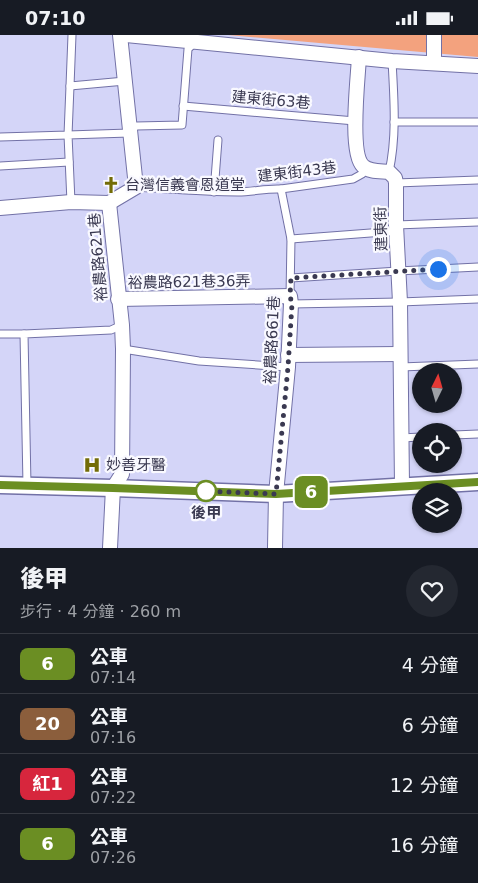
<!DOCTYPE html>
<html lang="zh-TW">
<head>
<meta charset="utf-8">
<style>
	:root { --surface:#171b24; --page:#242831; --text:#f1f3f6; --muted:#9ea1a6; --line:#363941 }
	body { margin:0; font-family:"DejaVu Sans","Noto Sans TC",sans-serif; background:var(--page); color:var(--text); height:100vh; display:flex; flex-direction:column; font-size:19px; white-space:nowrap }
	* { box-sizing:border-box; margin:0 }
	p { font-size:16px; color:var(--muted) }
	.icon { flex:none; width:28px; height:28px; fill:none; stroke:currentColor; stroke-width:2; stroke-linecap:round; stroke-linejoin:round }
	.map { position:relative; height:513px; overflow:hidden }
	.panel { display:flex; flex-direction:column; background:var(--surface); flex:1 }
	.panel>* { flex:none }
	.badge { padding:0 10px; border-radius:8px; font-size:18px; line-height:32px }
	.needle { width:32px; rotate:5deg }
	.buttons { position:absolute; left:412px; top:328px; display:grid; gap:10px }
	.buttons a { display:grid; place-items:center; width:50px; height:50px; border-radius:50%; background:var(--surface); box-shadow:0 1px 4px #0004; font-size:25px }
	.you { position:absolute; width:25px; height:25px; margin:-12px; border:4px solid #fff; border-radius:50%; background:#1a73e8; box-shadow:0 0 0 8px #1a73e833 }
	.map>.badge { position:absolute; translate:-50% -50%; box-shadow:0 0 0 2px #fff }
	.round { display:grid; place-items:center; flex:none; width:52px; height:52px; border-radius:26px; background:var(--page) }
	.summary { display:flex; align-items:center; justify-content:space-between; height:85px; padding:0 20px }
	h1 { font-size:24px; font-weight:800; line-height:38px }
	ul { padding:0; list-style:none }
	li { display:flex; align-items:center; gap:15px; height:60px; padding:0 20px; border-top:1px solid var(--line) }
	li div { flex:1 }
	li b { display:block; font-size:19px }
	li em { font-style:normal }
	li .badge { min-width:55px; font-weight:700; text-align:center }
	.status { display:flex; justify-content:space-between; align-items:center; height:35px; padding:0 25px; background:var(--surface); direction:ltr }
	.status svg { height:14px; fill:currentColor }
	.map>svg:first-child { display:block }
	.green { fill:#f3a27e }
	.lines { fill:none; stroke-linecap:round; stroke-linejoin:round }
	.service-casing { stroke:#7271a6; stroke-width:9 }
	.minor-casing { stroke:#7271a6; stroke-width:16 }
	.tertiary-casing { stroke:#7271a6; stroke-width:19 }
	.service { stroke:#fff; stroke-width:7 }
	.minor { stroke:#fff; stroke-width:14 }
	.tertiary { stroke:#fff; stroke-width:16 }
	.line-casing { stroke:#fff; stroke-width:11 }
	.line { stroke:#6b8e23; stroke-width:8 }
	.walk { stroke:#3a3951; stroke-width:5; stroke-dasharray:0 9 }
	.stop-dot { fill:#fff; stroke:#6b8e23; stroke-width:2.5 }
	.labels { text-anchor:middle; stroke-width:4.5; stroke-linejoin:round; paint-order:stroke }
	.street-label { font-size:15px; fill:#3a3951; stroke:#f9f9ff }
	.poi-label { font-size:15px; fill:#3a3951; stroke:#f9f9ff; text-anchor:start }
	.stop-label { font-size:15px; font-weight:bold; fill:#3a3951; stroke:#f9f9ff }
</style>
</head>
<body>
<div class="status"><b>07:10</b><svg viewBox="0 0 49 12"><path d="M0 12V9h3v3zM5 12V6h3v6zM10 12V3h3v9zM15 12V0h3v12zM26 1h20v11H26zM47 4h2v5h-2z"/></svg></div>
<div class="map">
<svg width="478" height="513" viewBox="0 0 478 513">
	<rect width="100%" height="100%" fill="#d4d5f8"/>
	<polygon class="green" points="228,0 478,0 478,22"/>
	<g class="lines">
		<g class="service-casing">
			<g id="service">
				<polyline points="72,0 70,51 125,46"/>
				<polyline points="183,71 355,86"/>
				<polyline points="394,87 478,87"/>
				<polyline points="0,102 68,100 70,51"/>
				<polyline points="0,131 69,127"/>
				<path d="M389,137C397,101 394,63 392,26"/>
				<polyline points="396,148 478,145"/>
				<path d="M136,152C170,154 204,157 238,157C253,157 267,153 281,154L353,144L362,139L367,134"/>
				<polyline points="281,154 291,204 290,261"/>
				<polyline points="214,157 218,105"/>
				<polyline points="71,167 68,100 129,98 136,91 182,90 188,14 195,7"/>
				<polyline points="396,190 478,187"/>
				<polyline points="291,204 397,196"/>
				<polyline points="291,243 398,236 478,232"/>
				<polyline points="291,269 400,267 478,264"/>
				<polyline points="0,299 24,299"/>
				<polyline points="123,314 199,326 288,332"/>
				<polyline points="401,332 478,329"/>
				<polyline points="454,400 478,399"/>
				<polyline points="401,403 421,402"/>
				<polyline points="27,450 24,299 111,295 122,290"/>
			</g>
		</g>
		<g class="minor-casing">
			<g id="minor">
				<polyline points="126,0 392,26 478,31"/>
				<path d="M359,22C358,43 349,118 363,131C369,137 381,136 389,137L395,143L396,148V190L400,267L402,451"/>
				<polyline points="434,28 434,0"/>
				<polyline points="109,168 122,290 123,314 122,439 113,453 110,513"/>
				<polyline points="109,168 136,152 120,0"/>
				<polyline points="0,173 71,167 109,168"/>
				<polyline points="118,264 290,261 291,269 288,332 276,459 275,513"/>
				<polyline points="288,320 400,319"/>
			</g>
		</g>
		<g class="tertiary-casing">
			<polyline id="tertiary" points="0,450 113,453 276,459 478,447"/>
		</g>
		<use href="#service" class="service"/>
		<use href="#minor" class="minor"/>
		<use href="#tertiary" class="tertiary"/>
	</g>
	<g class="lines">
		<g class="line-casing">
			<polyline id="line" points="0,450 113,453 276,459 478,447"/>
		</g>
		<use href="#line" class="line"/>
		<polyline class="walk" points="206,456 204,456 276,459 288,332 292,269 290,261 291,243 438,234"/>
	</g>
	<defs>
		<g id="church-bare" transform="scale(1.35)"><path d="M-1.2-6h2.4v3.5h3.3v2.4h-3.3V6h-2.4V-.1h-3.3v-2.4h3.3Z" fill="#736c07" stroke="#f9f9ff" stroke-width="2.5" paint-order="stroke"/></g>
		<g id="hospital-bare" transform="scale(1.35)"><path d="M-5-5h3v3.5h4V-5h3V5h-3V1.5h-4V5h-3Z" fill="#736c07" stroke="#f9f9ff" stroke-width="2.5" paint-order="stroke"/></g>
	</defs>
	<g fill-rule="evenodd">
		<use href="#church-bare" x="111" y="150"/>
		<use href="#hospital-bare" x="92" y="430"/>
	</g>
	<circle class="stop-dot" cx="206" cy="456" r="10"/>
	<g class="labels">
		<g class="street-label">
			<text transform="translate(271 65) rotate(5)" y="5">建東街63巷</text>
			<text transform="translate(297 137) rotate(-7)" y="5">建東街43巷</text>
			<text transform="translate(381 194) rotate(-92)" y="5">建東街</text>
			<text transform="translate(98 222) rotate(-95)" y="5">裕農路621巷</text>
			<text transform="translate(189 247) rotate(-1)" y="5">裕農路621巷36弄</text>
			<text transform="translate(272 305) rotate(-87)" y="5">裕農路661巷</text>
		</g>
		<g class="poi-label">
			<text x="125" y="155">台灣信義會恩道堂</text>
			<text x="106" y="435">妙善牙醫</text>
		</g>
		<g class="stop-label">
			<text x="206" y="483">後甲</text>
		</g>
	</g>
</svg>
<div class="buttons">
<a><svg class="needle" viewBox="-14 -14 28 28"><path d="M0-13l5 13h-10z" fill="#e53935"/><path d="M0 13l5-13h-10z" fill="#9ea1a6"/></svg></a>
<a><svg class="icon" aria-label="locate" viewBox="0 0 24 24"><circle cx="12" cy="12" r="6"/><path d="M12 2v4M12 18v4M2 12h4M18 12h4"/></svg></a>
<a><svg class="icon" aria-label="layers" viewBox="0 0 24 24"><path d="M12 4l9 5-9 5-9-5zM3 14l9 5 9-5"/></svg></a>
</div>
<div class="you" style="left:438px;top:234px"></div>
<b class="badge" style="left:311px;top:457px;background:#6b8e23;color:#fff">6</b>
</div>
<section class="panel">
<div class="summary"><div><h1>後甲</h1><p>步行 · 4 分鐘 · 260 m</p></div><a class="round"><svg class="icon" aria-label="heart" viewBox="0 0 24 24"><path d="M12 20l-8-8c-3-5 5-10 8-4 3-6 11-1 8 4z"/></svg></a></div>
<ul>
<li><span class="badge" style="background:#6b8e23;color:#fff">6</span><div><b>公車</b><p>07:14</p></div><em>4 分鐘</em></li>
<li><span class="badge" style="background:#8b5e3c;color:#fff">20</span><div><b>公車</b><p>07:16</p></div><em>6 分鐘</em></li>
<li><span class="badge" style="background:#d7263d;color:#fff">紅1</span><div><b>公車</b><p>07:22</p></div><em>12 分鐘</em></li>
<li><span class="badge" style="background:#6b8e23;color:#fff">6</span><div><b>公車</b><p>07:26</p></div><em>16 分鐘</em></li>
</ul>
</section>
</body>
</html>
